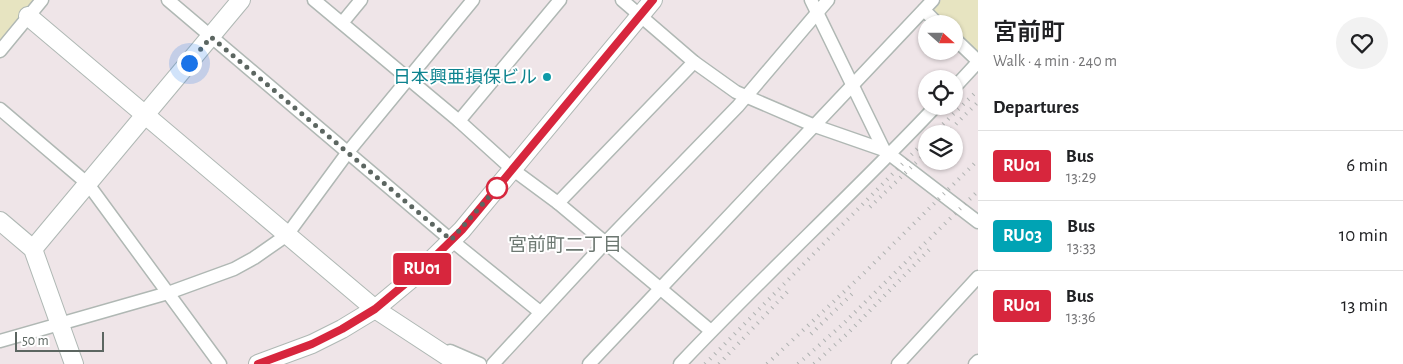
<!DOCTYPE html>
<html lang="en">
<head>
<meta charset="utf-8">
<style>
	:root { --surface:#fff; --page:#f2f2f2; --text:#202124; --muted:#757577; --line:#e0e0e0 }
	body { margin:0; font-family:"Alegreya Sans","Noto Sans JP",sans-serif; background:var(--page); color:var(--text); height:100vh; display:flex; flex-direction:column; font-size:19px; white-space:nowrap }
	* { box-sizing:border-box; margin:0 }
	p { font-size:16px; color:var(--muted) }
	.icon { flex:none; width:28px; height:28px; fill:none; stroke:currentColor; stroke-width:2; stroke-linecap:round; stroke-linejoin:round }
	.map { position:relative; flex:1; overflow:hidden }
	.side { display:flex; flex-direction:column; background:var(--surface); width:425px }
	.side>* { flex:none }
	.badge { padding:0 10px; border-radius:4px; font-size:18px; line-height:32px }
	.needle { width:32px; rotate:111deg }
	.buttons { position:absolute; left:918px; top:15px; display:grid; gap:10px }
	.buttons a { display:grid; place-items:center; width:45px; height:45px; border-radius:50%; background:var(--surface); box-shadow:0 1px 4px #0004; font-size:25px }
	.scale { position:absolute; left:15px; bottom:12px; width:89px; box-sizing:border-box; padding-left:5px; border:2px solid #5c6661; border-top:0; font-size:14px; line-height:18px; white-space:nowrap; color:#5c6661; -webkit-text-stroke:4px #fff; paint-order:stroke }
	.you { position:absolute; width:25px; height:25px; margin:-12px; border:4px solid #fff; border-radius:50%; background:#1a73e8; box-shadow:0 0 0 8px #1a73e833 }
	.map>.badge { position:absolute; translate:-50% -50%; box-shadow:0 0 0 2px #fff }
	h2 { padding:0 15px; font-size:19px; line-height:45px }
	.round { display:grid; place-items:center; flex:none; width:52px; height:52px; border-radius:26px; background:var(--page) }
	.headline { display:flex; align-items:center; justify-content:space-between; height:85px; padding:0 15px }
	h1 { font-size:24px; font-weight:600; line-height:38px }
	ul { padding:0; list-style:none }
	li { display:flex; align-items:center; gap:15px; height:70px; padding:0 15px; border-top:1px solid var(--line) }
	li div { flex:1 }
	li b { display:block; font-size:19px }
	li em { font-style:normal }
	li .badge { min-width:55px; font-weight:700; text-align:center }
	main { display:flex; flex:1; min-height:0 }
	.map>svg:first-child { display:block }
	.green { fill:#e7e4c1 }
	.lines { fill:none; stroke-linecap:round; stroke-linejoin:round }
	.street-casing { stroke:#b0b8b4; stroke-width:15 }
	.secondary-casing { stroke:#afb8b4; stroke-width:20 }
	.street { stroke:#fff; stroke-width:12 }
	.secondary { stroke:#fff; stroke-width:18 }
	.rail { stroke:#afb2b1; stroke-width:4; stroke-dasharray:1 6; stroke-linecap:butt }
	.line-casing { stroke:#fff; stroke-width:11 }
	.line { stroke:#d7263d; stroke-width:8 }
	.walk { stroke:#5c6661; stroke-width:5; stroke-dasharray:0 9 }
	.culture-dot { fill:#0f9aa8; stroke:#fff; stroke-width:2 }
	.stop-dot { fill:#fff; stroke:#d7263d; stroke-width:2.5 }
	.labels { text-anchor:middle; stroke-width:4; stroke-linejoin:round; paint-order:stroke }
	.culture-label { font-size:18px; fill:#0d838f; stroke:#fff; text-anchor:end }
	.neighbourhood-label { font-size:19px; fill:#6d7872; stroke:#fff }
</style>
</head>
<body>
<main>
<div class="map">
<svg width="978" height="364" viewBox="0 0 978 364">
	<rect width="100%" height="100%" fill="#efe5e8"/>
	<g class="green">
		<polygon points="0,0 36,0 0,43"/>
		<polygon points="941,0 978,0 978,54 954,32 954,24 945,24 931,10"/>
	</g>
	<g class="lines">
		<g class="street-casing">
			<g id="street">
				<polyline points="168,0 451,240 540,312"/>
				<polyline points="314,0 459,121 512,169 558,203 711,331"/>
				<polyline points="622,0 694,62 736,92 815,126 884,150 978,222"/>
				<polyline points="811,0 884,150"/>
				<polyline points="924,10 938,24"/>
				<polyline points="342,23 361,0"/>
				<polyline points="954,38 978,61"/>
				<polyline points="0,51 42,0"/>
				<polyline points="954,88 978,62"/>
				<polyline points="0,109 88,184 220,364"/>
				<polyline points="459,121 560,0"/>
				<polyline points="558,203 694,62"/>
				<polyline points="0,341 168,293 234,269 254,258 287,235 348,152 473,0"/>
				<polyline points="450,351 480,364"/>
				<polyline points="493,364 605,243 738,106 828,0"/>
				<polyline points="589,364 933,0"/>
				<path d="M680,364C763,276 853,194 936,106"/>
				<polyline points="898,364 978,277"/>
				<polyline points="975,364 978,361"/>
			</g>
		</g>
		<g class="secondary-casing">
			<g id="secondary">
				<polyline points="28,16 375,309 459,364"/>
				<polyline points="0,221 33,249 74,364"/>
				<polyline points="33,249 241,0"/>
				<polyline points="258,364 312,344 342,329 375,309 417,274 462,230 653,0"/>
			</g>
		</g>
		<use href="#street" class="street"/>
		<use href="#secondary" class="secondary"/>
		<g class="rail">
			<polyline points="933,134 978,90"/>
			<polyline points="946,134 978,102"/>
			<polyline points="870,207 926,153"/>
			<polyline points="811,334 854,292"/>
			<polyline points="705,364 926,140"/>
			<polyline points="719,364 790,289"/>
			<polyline points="767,364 862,275 978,160"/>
			<polyline points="798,364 843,324 978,191"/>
			<polyline points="814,364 848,333 929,250"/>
		</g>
	</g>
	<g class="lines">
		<g class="line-casing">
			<polyline id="line" points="258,364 312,344 342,329 375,309 417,274 462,230 653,0"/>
		</g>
		<use href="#line" class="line"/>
		<polyline class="walk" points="189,63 211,37 451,240 501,183 497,188"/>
	</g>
	<circle class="culture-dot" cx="547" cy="77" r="5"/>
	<circle class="stop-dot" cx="497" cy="188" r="10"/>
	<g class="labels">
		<g class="culture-label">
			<text x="537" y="83">日本興亜損保ビル</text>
		</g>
		<g class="neighbourhood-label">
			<text x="565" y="251">宮前町二丁目</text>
		</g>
	</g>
</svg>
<div class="buttons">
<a><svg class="needle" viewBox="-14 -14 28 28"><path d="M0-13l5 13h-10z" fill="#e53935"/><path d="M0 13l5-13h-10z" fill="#757577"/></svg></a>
<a><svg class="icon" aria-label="locate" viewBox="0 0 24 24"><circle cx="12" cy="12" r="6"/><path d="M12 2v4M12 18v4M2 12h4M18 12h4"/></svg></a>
<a><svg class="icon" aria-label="layers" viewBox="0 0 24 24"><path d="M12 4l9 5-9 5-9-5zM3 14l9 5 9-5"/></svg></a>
</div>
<div class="scale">50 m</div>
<div class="you" style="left:189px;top:63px"></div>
<b class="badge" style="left:422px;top:269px;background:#d7263d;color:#fff">RU01</b>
</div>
<section class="side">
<div class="headline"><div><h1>宮前町</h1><p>Walk · 4 min · 240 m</p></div><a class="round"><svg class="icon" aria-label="heart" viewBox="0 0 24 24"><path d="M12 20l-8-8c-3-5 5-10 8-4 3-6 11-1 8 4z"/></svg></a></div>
<h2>Departures</h2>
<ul>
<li><span class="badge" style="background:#d7263d;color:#fff">RU01</span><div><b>Bus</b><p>13:29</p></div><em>6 min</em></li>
<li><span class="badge" style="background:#00a3b4;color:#fff">RU03</span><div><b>Bus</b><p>13:33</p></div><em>10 min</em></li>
<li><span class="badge" style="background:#d7263d;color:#fff">RU01</span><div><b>Bus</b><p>13:36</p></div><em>13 min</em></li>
</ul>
</section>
</main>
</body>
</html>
